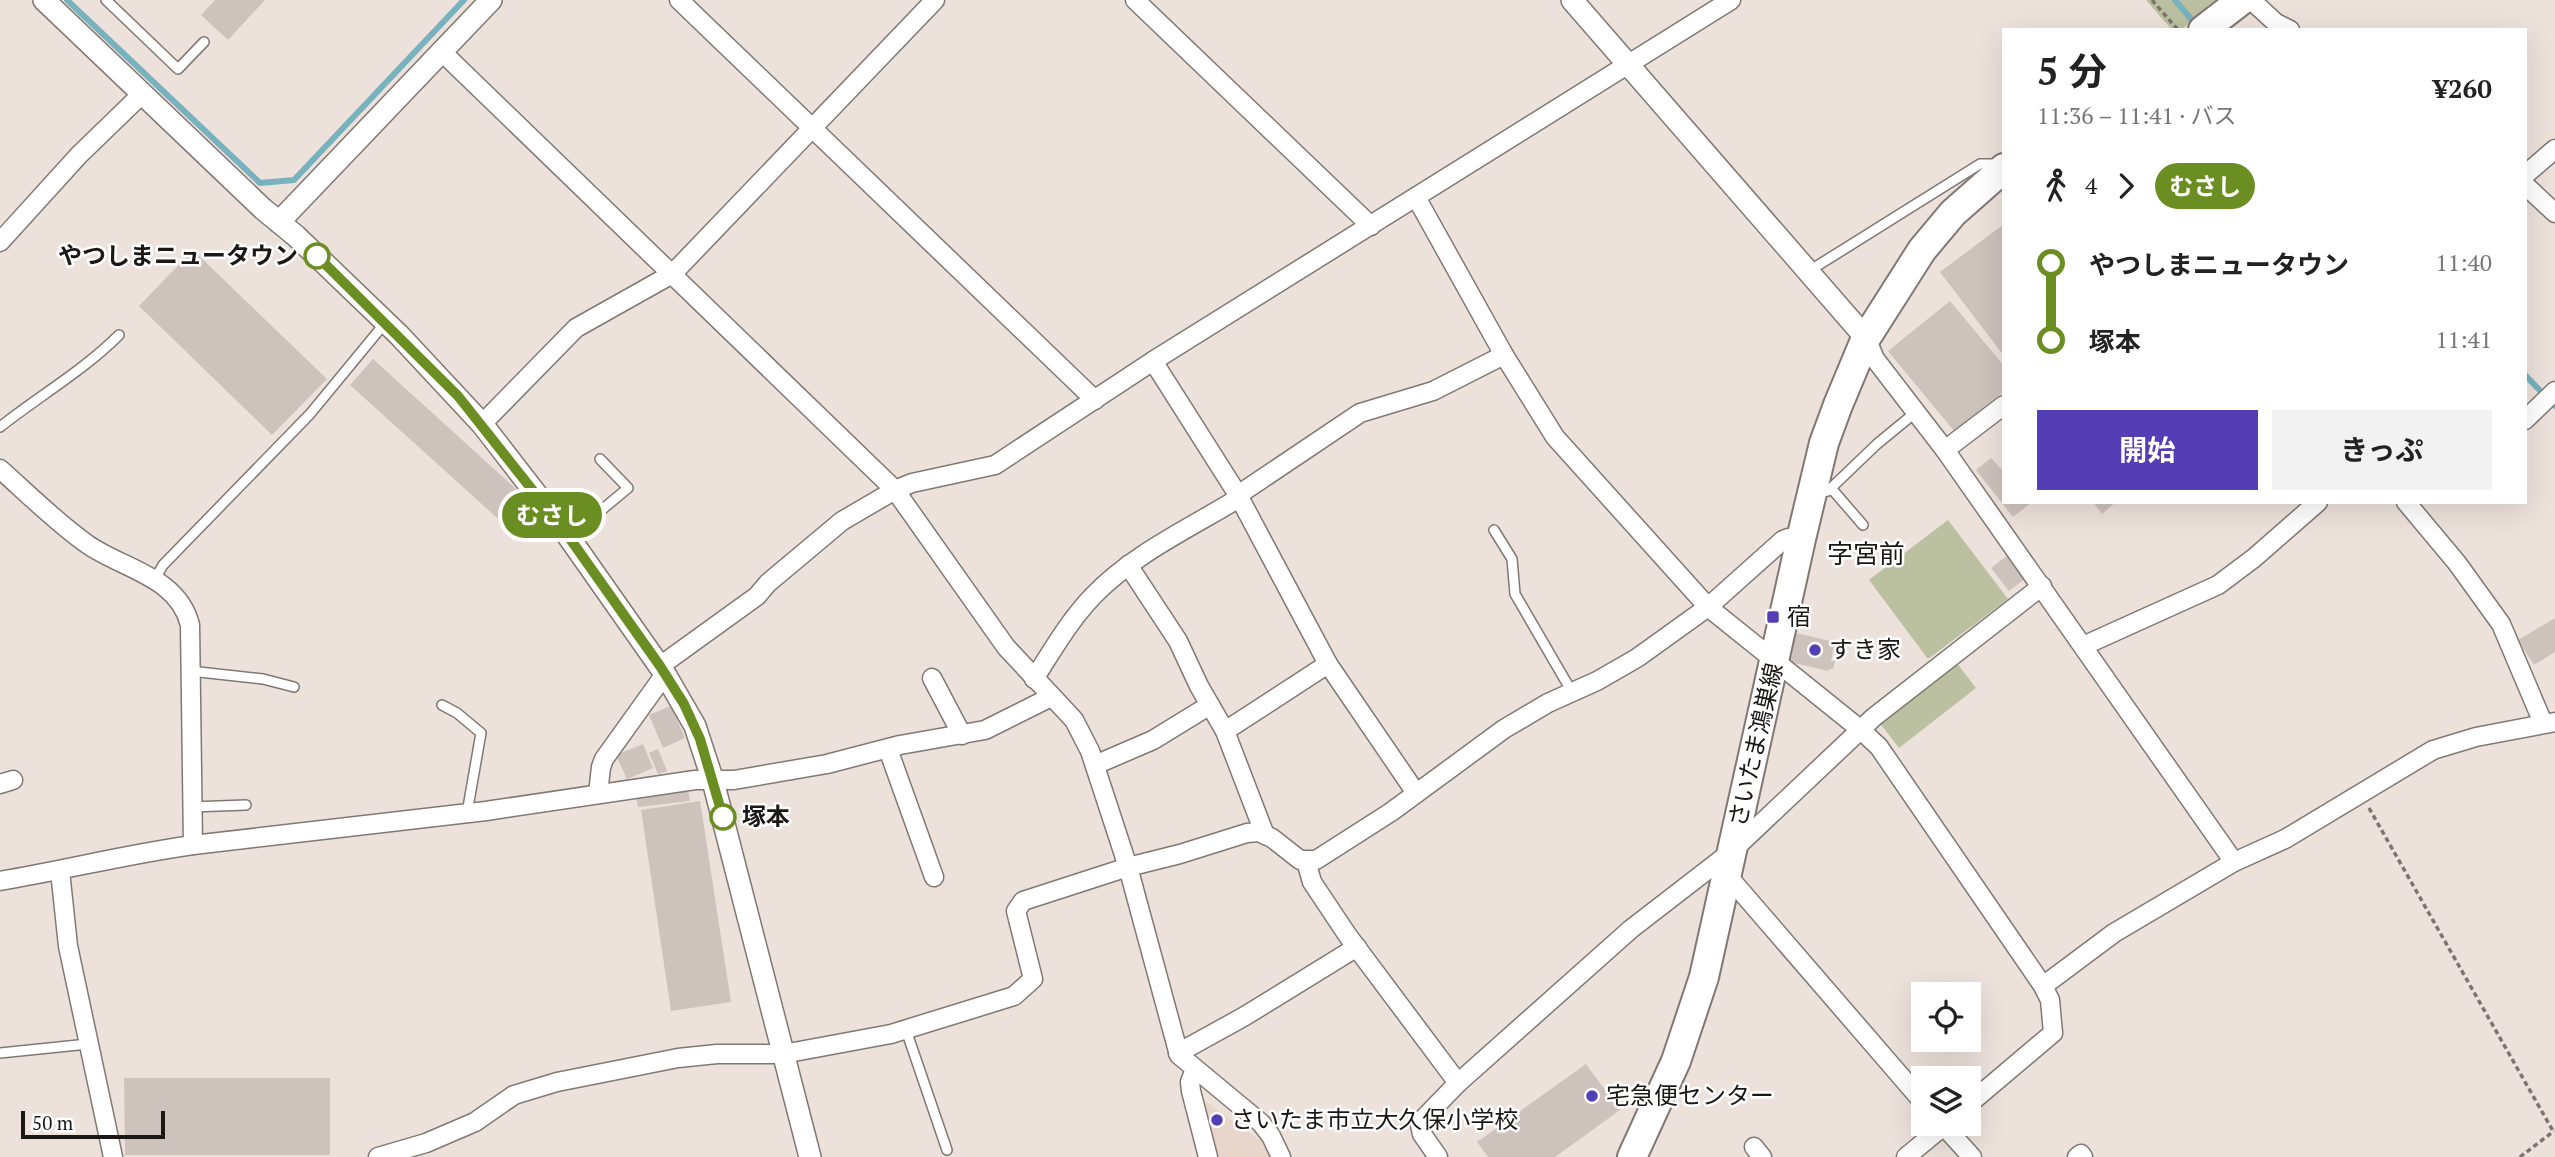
<!DOCTYPE html>
<html lang="ja">
<head>
<meta charset="utf-8">
<style>
	:root { --surface:#fff; --page:#f2f2f2; --text:#222; --muted:#767676; --accent:#543eb6 }
	body { margin:0; font-family:"PT Serif","Noto Sans JP",serif; background:var(--page); color:var(--text); height:100vh; display:flex; flex-direction:column; font-size:26px; white-space:nowrap }
	* { box-sizing:border-box; margin:0 }
	p { font-size:23px; color:var(--muted) }
	.icon { flex:none; width:38px; height:38px; fill:none; stroke:currentColor; stroke-width:2; stroke-linecap:round; stroke-linejoin:round }
	.map { position:relative; flex:1; overflow:hidden }
	.panel { position:absolute; left:2002px; top:28px; width:525px; height:476px; display:flex; flex-direction:column; background:var(--surface); border-radius:0px; box-shadow:0 7px 28px #0002 }
	.panel>* { flex:none }
	.badge { padding:0 14px; border-radius:23px; font-size:24px; line-height:46px }
	.fabs { position:absolute; left:1911px; top:982px; display:grid; gap:14px }
	.fabs a { display:grid; place-items:center; width:70px; height:70px; border-radius:0px; background:var(--surface); box-shadow:0 7px 28px #0002; font-size:35px }
	.scale { position:absolute; left:21px; bottom:18px; width:144px; box-sizing:border-box; padding-left:7px; border:4px solid #1b1715; border-top:0; font-size:19px; line-height:24px; white-space:nowrap; color:#1b1715; -webkit-text-stroke:5px #fff; paint-order:stroke }
	.map>.badge { position:absolute; translate:-50% -50%; box-shadow:0 0 0 4px #fff }
	.legs { display:flex; align-items:center; gap:10px; height:77px; padding:0 35px; font-size:23px }
	.legs p { margin-inline-start:auto }
	.summary { display:flex; align-items:center; justify-content:space-between; height:119px; padding:0 35px }
	h1 { font-size:38px; font-weight:700; line-height:52px }
	.button { display:flex; gap:14px; margin-top:auto; padding:14px 35px }
	.button a { flex:1; height:80px; border-radius:0px; background:var(--accent); color:#fff; font-size:28px; font-weight:700; line-height:80px; text-align:center }
	.button a+a { background:var(--page); color:var(--text) }
	ul { padding:0 35px; list-style:none }
	li { display:flex; align-items:center; gap:24px; height:77px; font-size:26px }
	li i { display:grid; place-items:center; width:10px; height:100%; margin:0 9px; background:currentColor }
	li i::after { content:''; width:18px; height:18px; margin:-9px; border:5px solid; border-radius:50%; background:var(--surface) }
	li p { margin-inline-start:auto }
	li:first-child i { background:linear-gradient(#0000 50%,currentColor 0) }
	li:last-child i { background:linear-gradient(currentColor 50%,#0000 0) }
	.map>svg:first-child { display:block }
	.built { fill:#e8d6ca }
	.green { fill:#bbc1a0 }
	.lines { fill:none; stroke-linecap:round; stroke-linejoin:round }
	.stream { stroke:#77b2be; stroke-width:6 }
	.building { fill:#cec2bc }
	.service-casing { stroke:#827872; stroke-width:12 }
	.minor-casing { stroke:#827872; stroke-width:21 }
	.tertiary-casing { stroke:#827872; stroke-width:24 }
	.primary-casing { stroke:#827872; stroke-width:32 }
	.path { stroke:#7b7470; stroke-width:3.5; stroke-dasharray:5 3.5; stroke-linecap:butt }
	.service { stroke:#fff; stroke-width:9 }
	.minor { stroke:#fff; stroke-width:18 }
	.tertiary { stroke:#fff; stroke-width:21 }
	.primary { stroke:#fff; stroke-width:28 }
	.line-1-casing { stroke:#fff; stroke-width:16 }
	.line-1 { stroke:#6b8e23; stroke-width:10 }
	.stop-1-dot { fill:#fff; stroke:#6b8e23; stroke-width:3.5 }
	.poi-dot { fill:#543eb6; stroke:#fff; stroke-width:2.5 }
	.labels { text-anchor:middle; stroke-width:5; stroke-linejoin:round; paint-order:stroke }
	.stop-label { font-size:24px; font-weight:bold; fill:#1b1715; stroke:#fff; text-anchor:end }
	.poi-label { font-size:24px; fill:#1b1715; stroke:#fff; text-anchor:start }
	.street-label { font-size:24px; fill:#1b1715; stroke:#fff }
	.neighbourhood-label { font-size:26px; fill:#1b1715; stroke:#fff }
</style>
</head>
<body>
<div class="map">
<svg width="2555" height="1157" viewBox="0 0 2555 1157">
	<rect width="100%" height="100%" fill="#ede2db"/>
	<polygon class="built" points="1196,1094 1267,1146 1271,1157 1214,1157"/>
	<g class="green">
		<polygon points="2146,0 2217,0 2181,30 2172,30"/>
		<polygon points="1948,520 2008,599 1928,659 1869,580"/>
		<polygon points="1956,662 1976,688 1899,748 1879,722"/>
	</g>
	<g class="lines">
		<g class="stream">
			<polyline points="67,0 260,183 294,180 464,0"/>
			<polyline points="2175,0 2196,25"/>
			<polyline points="2525,375 2555,406"/>
		</g>
	</g>
	<g class="building">
		<polygon points="215,0 265,0 228,40 201,15"/>
		<polygon points="2004,224 2004,356 1940,272"/>
		<polygon points="193,250 327,379 272,435 139,306"/>
		<polygon points="1950,301 2004,366 2004,391 1954,431 1888,351"/>
		<polygon points="373,359 539,510 516,535 350,385"/>
		<polygon points="1991,458 2004,472 2004,502 2032,502 2013,517 1976,470"/>
		<polygon points="2093,502 2116,502 2102,514"/>
		<polygon points="2008,555 2026,578 2009,591 1991,568"/>
		<polygon points="2555,618 2555,652 2534,665 2518,640"/>
		<polygon points="1796,633 1835,642 1831,661 1835,661 1833,669 1829,669 1829,671 1789,662"/>
		<polygon points="671,706 685,738 663,748 649,715"/>
		<polygon points="643,744 653,768 627,779 616,755"/>
		<polygon points="658,749 667,771 658,774 649,753"/>
		<polygon points="688,789 690,801 638,807 636,796"/>
		<polygon points="700,801 731,1002 671,1011 641,810"/>
		<polygon points="1586,1064 1620,1110 1555,1157 1488,1157 1477,1142"/>
		<polygon points="124,1078 330,1078 330,1155 125,1155"/>
	</g>
	<g class="lines">
		<g class="service-casing">
			<g id="service">
				<polyline points="106,0 178,69 204,42"/>
				<polyline points="1809,271 1980,164 1999,164"/>
				<path d="M0,427C39,396 83,371 119,335"/>
				<polyline points="1831,488 1863,525"/>
				<polyline points="1816,494 1828,491 1877,444 1916,412"/>
				<polyline points="1494,530 1512,559 1515,594 1572,692"/>
				<polyline points="569,537 628,488 600,459"/>
				<polyline points="155,579 163,565 310,414 385,323"/>
				<polyline points="190,671 263,679 294,687"/>
				<polyline points="442,705 457,713 481,733 467,813"/>
				<polyline points="191,807 246,805"/>
				<polyline points="906,1030 947,1150"/>
				<polyline points="0,1053 88,1044"/>
			</g>
		</g>
		<g class="minor-casing">
			<g id="minor">
				<polyline points="679,0 1095,400"/>
				<polyline points="1135,0 1371,226"/>
				<polyline points="2251,0 2276,23 2290,30"/>
				<polyline points="442,52 895,490 1006,647 1074,720 1090,751 1128,867 1179,1055 1261,1123 1271,1136 1281,1157"/>
				<polyline points="2525,175 2555,149"/>
				<polyline points="2525,185 2555,213"/>
				<polyline points="1416,197 1504,355 1555,437 1708,607 1861,730 1879,747 2043,986"/>
				<polyline points="0,242 79,155 142,94"/>
				<polyline points="1866,338 1875,359 1945,450 2234,862"/>
				<polyline points="1153,361 1238,495 1328,664 1416,793"/>
				<polyline points="2525,420 2555,391"/>
				<polyline points="482,424 576,328 665,278 678,268 935,0"/>
				<polyline points="1945,450 2004,405"/>
				<path d="M0,469C28,494 56,522 87,544C122,569 178,576 190,625L193,845"/>
				<polyline points="1238,495 1360,413 1433,391 1504,355"/>
				<polyline points="2406,502 2457,563 2501,624 2543,723"/>
				<polyline points="1128,565 1178,641 1199,686 1225,731 1265,835"/>
				<polyline points="2083,646 2218,585 2254,558 2318,502"/>
				<polyline points="660,666 757,596 768,583 842,521 895,490 912,483 995,465 1153,361 1731,0"/>
				<polyline points="932,678 962,735"/>
				<path d="M1034,679C1052,651 1069,621 1093,596C1133,554 1190,528 1239,498"/>
				<polyline points="1225,731 1328,664"/>
				<polyline points="888,749 934,877"/>
				<polyline points="1095,765 1153,740 1210,705"/>
				<polyline points="0,784 13,780"/>
				<polyline points="598,794 601,767 604,759 665,674"/>
				<polyline points="1306,861 1312,882 1348,936 1458,1083 1424,1118 1420,1125 1422,1134 1438,1157"/>
				<polyline points="60,871 68,946 113,1157"/>
				<polyline points="1727,875 1923,1102"/>
				<path d="M0,881C65,870 128,854 193,845L486,811L695,780H734L827,764L900,745L985,730L1051,697"/>
				<polyline points="1178,1053 1245,1016 1357,947"/>
				<polyline points="1195,1069 1190,1082 1191,1091 1208,1157"/>
				<polyline points="1458,1083 1631,929 1732,851 1874,717 2042,586"/>
				<polyline points="1969,1104 2053,1033 2050,1000 2043,986 2114,933 2234,862 2285,839 2433,750 2476,737 2555,722"/>
				<polyline points="1942,1124 1972,1157"/>
				<polyline points="1754,1147 1762,1157"/>
				<polyline points="378,1157 426,1143 475,1122 514,1095 557,1082 678,1058 717,1054 783,1054 891,1034 1014,996 1033,979 1016,911 1023,901 1128,867 1180,854 1247,833 1259,832 1272,838 1300,860 1316,860 1391,812 1504,729 1548,703 1597,681 1637,658 1708,607 1783,540 1788,538 1801,539"/>
				<polyline points="1906,1157 1946,1124"/>
				<polyline points="2077,1157 2081,1154 2083,1157"/>
			</g>
		</g>
		<g class="tertiary-casing">
			<g id="tertiary">
				<polyline points="44,0 263,209 296,236 399,335 482,424 561,526 665,674 695,726 713,781 810,1157"/>
				<polyline points="1572,0 1866,338"/>
				<polyline points="279,222 491,0"/>
			</g>
		</g>
		<g class="primary-casing">
			<g id="primary">
				<polyline points="2203,30 2242,0"/>
				<polyline points="1632,1157 1676,1061 1704,977 1801,539 1824,443 1838,405 1866,338 1922,250 1953,213 2004,168"/>
			</g>
		</g>
		<g class="path">
			<polyline points="2152,0 2178,30"/>
			<polyline points="2369,808 2553,1131"/>
			<polyline points="2520,1157 2554,1131"/>
		</g>
		<use href="#service" class="service"/>
		<use href="#minor" class="minor"/>
		<use href="#tertiary" class="tertiary"/>
		<use href="#primary" class="primary"/>
	</g>
	<g class="lines">
		<g class="line-1-casing">
			<polyline id="line-1" points="317,256 458,396 561,526 660,666 684,704 700,739 723,817"/>
		</g>
		<use href="#line-1" class="line-1"/>
	</g>
	<g class="stop-1-dot">
		<circle cx="317" cy="256" r="12"/>
		<circle cx="723" cy="817" r="12"/>
	</g>
	<g class="poi-dot">
		<rect x="1766" y="610" width="14" height="14" rx="3.5"/>
		<circle cx="1815" cy="650" r="7"/>
		<circle cx="1592" cy="1096" r="7"/>
		<circle cx="1217" cy="1120" r="7"/>
	</g>
	<g class="labels">
		<g class="stop-label">
			<text x="298" y="264">やつしまニュータウン</text>
			<text x="742" y="825" text-anchor="start">塚本</text>
		</g>
		<g class="poi-label">
			<text x="1787" y="625">宿</text>
			<text x="1829" y="658">すき家</text>
			<text x="1606" y="1104">宅急便センター</text>
			<text x="1231" y="1128">さいたま市立大久保小学校</text>
		</g>
		<g class="street-label">
			<text transform="translate(1756 745) rotate(-77)" y="8">さいたま鴻巣線</text>
		</g>
		<g class="neighbourhood-label">
			<text x="1866" y="563">字宮前</text>
		</g>
	</g>
</svg>
<div class="fabs">
<a><svg class="icon" aria-label="locate" viewBox="0 0 24 24"><circle cx="12" cy="12" r="6"/><path d="M12 2v4M12 18v4M2 12h4M18 12h4"/></svg></a>
<a><svg class="icon" aria-label="layers" viewBox="0 0 24 24"><path d="M12 4l9 5-9 5-9-5zM3 14l9 5 9-5"/></svg></a>
</div>
<div class="scale">50 m</div>
<b class="badge" style="left:552px;top:515px;background:#6b8e23;color:#fff">むさし</b>
<section class="panel">
<div class="summary"><div><h1>5 分</h1><p>11:36 – 11:41 · バス</p></div><b>¥260</b></div>
<div class="legs"><svg class="icon" aria-label="walk" viewBox="0 0 24 24"><circle cx="13" cy="4" r="2"/><path d="M13 8l-2 6 4 7M11 14l-3 7M7 12l3-4h3l4 4"/></svg>4<svg class="icon" aria-label="forward" viewBox="0 0 24 24"><path d="M9 5l7 7-7 7"/></svg><b class="badge" style="background:#6b8e23;color:#fff">むさし</b></div>
<ul>
<li><i style="color:#6b8e23"></i><b>やつしまニュータウン</b><p>11:40</p></li>
<li><i style="color:#6b8e23"></i><b>塚本</b><p>11:41</p></li>
</ul>
<div class="button"><a>開始</a><a>きっぷ</a></div>
</section>
</div>
</body>
</html>
